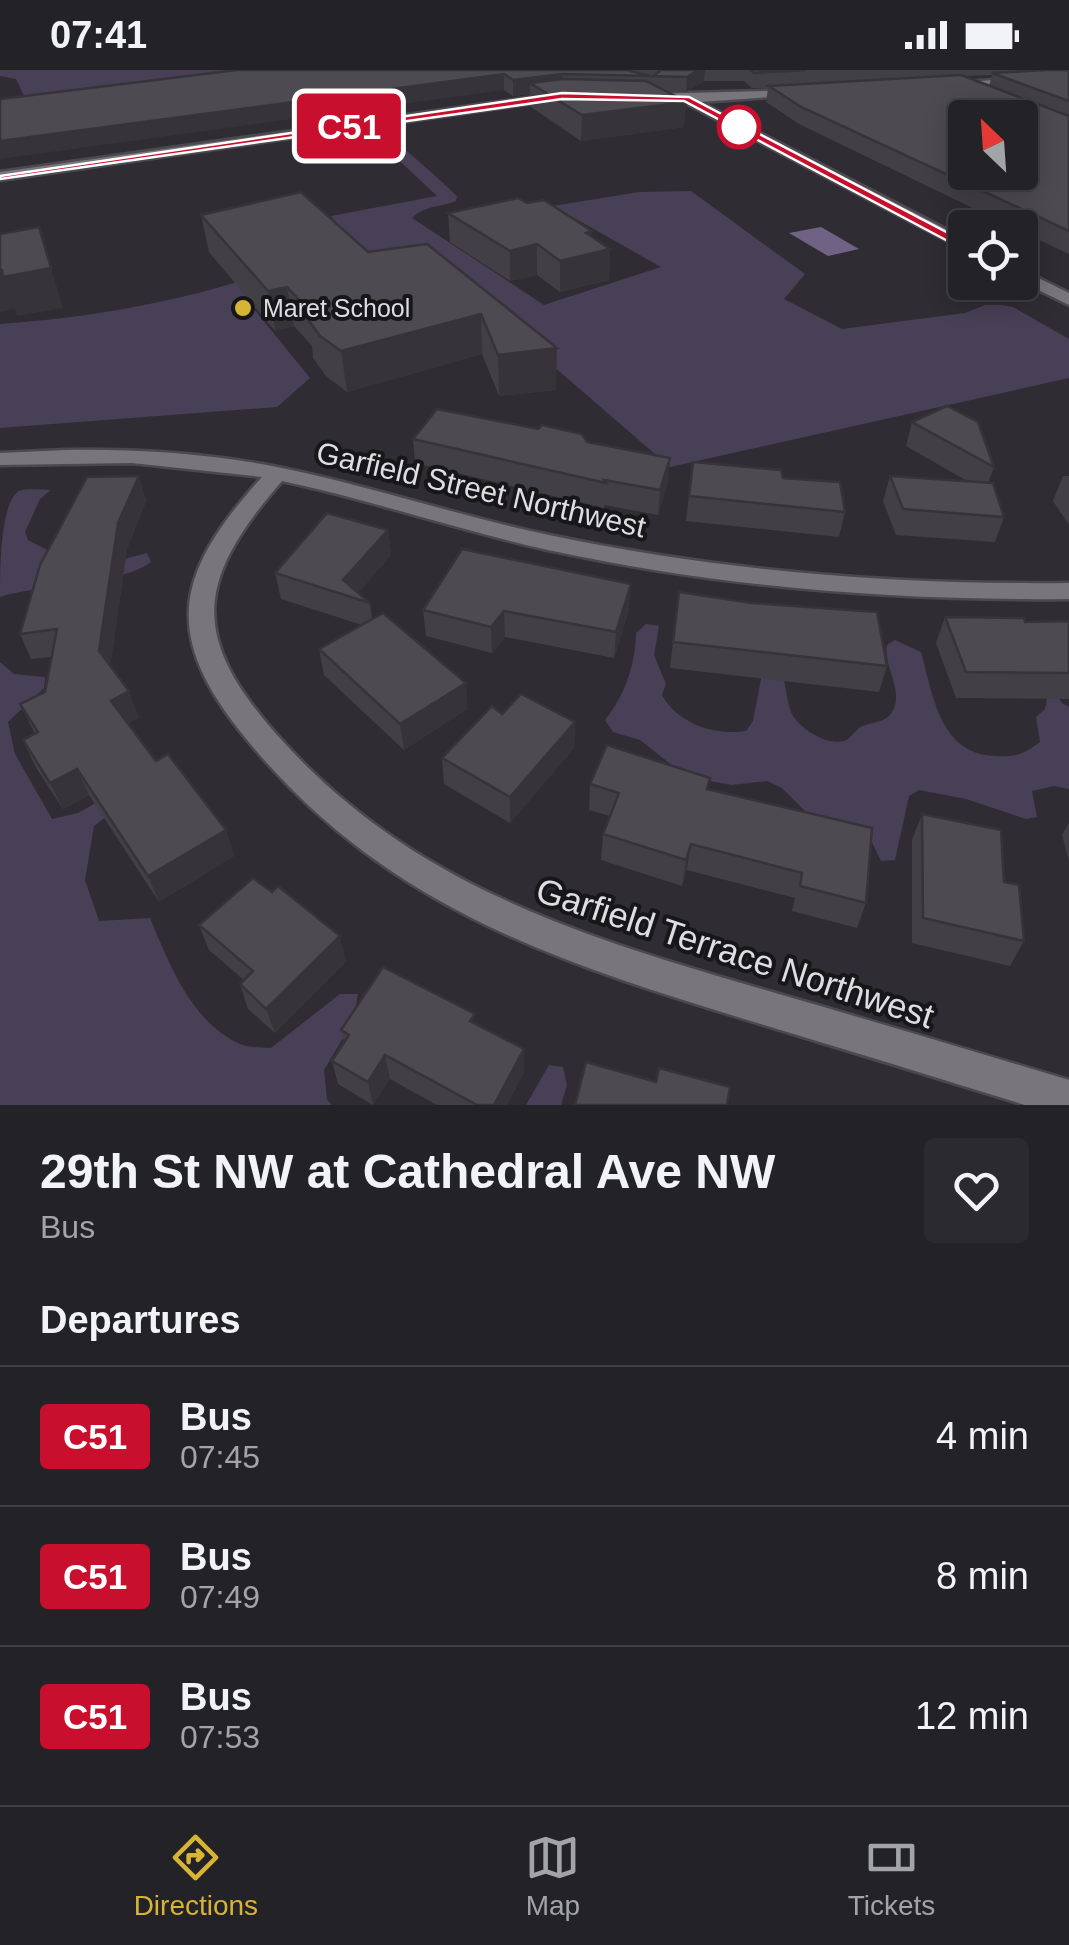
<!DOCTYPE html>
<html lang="en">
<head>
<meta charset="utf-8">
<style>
	:root { --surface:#232226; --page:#2b2a2e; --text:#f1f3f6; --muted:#a3a4a7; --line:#403f43; --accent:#d8b434 }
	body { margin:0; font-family:Arial,sans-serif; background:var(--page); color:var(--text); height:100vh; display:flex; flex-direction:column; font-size:38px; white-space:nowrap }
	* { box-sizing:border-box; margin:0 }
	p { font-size:32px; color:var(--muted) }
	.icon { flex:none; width:55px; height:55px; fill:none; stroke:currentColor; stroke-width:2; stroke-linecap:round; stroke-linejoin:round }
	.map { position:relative; height:1035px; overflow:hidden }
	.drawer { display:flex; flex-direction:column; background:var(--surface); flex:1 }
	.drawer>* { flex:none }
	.badge { padding:0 20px; border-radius:8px; font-size:35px; line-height:65px }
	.needle { width:65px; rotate:335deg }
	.controls { position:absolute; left:948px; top:30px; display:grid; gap:20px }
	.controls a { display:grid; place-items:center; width:90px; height:90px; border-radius:10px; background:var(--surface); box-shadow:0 5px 25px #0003,0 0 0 2px var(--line); font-size:50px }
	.map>.badge { position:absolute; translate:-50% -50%; box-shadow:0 0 0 5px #fff }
	h2 { padding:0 40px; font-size:38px; line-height:90px }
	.round { display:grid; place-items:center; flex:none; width:105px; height:105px; border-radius:10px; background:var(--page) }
	.head { display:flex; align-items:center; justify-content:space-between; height:170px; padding:0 40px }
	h1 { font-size:48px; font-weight:700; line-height:75px }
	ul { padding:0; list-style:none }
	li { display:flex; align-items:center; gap:30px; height:140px; padding:0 40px; border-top:2px solid var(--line) }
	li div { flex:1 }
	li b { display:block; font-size:38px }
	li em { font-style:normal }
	li .badge { min-width:110px; font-weight:700; text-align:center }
	.status { display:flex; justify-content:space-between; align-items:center; height:70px; padding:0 50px; background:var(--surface); direction:ltr }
	.status svg { height:28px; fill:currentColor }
	.tabs { display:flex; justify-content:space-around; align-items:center; height:140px; border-top:2px solid var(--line); background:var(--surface); font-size:28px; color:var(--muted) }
	.tabs a { display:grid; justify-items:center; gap:5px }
	.tabs .current { color:var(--accent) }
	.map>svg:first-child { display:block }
	.green { fill:#484056 }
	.water { fill:#706285 }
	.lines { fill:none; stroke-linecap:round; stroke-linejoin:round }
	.minor-casing { stroke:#4b494e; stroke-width:5 }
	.minor { fill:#78757c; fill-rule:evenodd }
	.wall { fill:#424046; fill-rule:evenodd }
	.shaded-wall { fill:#363439 }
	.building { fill:#4d4b51; stroke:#363439; stroke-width:2.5; fill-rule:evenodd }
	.line { fill:#c8102e; stroke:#fff; stroke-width:2.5 }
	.stop-dot { fill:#fff; stroke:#c8102e; stroke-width:5 }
	.poi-dot { fill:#d8b434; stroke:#171618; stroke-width:4 }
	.labels { text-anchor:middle; stroke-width:8; stroke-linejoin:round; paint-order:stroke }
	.far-poi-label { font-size:25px; fill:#dedde1; stroke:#171618; text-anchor:start }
	.street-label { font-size:30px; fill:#dedde1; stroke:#171618 }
	.near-street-label { font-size:35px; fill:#dedde1; stroke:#171618 }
</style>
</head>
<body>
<div class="status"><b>07:41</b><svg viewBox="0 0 49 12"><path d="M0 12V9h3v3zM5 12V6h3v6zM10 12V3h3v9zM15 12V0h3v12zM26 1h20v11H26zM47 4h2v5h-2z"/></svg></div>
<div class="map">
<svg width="1069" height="1035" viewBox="0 0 1069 1035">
	<rect width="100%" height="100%" fill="#2f2d33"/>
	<g class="green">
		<polygon points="0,0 276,0 24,26 16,9 0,6"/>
		<path d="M385,65C393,67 447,116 457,126L456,131C438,138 426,135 412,148L544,235L661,197L553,136L639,122L691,121L805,204L784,229L842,259L965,243L985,235H1001L1013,237L1069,269V308L670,397L443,201L380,208L331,146L437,126L374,67Z"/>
		<path d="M248,209L270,235L254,239L310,308L277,337L0,358V254C85,248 166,234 248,209Z"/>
		<path d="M51,420L40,429L25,462L28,470L47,480L54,495L117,491L147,483L151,492C121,515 41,514 0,527C0,501 0,432 19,421C28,418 41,420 51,420Z"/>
		<path d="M646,554L659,556L654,585L666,614L662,625C678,654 715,666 746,661L753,651L770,563L779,569C782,588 785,631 793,646C803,661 829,677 847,670C848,669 857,660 858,659C868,651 886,654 892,642C905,621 883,597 887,575L895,570L921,582C933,625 940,686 997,686C1017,687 1024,684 1040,672L1036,647L1045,639L1050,614L1062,633L1069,637V719L1054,716L1032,721L1037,747L1026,749L966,729L919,720L909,726L895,790L881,791L865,758L808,744L782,718L767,711L732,715L698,709L678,700L640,670L613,662L605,650C625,625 635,596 636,563Z"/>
		<path d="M0,592L14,604L45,607L44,618L8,652L15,684L52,749L78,743L136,710L144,718L94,756L85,810L99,851L150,848C169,893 191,952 240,974C249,978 262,977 271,978L340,924H358L353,951L324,1000L327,1030L332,1035H0Z"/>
		<polygon points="549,995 563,997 567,1015 561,1035 526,1035"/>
	</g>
	<polygon class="water" points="821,157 859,179 828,186 789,163"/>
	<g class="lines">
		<g class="minor-casing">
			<g id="minor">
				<polygon points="1069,4 1069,10 949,17 943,14"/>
				<polygon points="803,20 799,25 700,32 965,169 965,180 684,32 643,27 649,24"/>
				<polygon points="564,23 568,28 0,110 0,102"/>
				<polygon points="1020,199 1069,223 1069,235 1020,211"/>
				<path d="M66,380C132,379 197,383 262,394C359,412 453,445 549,465C720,501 894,515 1069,513V529C894,531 719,517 548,480C458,460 372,430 282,411C197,509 188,565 278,666C414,819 590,869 779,924C876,952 973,981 1069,1010V1035H1025C938,1008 851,981 764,955C566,895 391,841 253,677C162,570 170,508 262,407L132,393L0,395V383Z"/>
			</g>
		</g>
		<use href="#minor" class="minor"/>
	</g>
	<g class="wall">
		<path d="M237,0H1069V184L1020,161V158H1014L799,54L766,32L768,18H752L744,11H704L686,22H667L684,57L581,71L531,37L530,24L513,26L504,20ZM992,5L989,16L964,6Z"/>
		<polygon points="527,133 592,161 592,167 610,179 609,210 560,222 537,205 510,211 450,172 448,143"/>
		<polygon points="201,145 368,182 427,174 556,320 499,326 482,284 347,322 326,306 313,288 312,276 294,256 275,261 209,182"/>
		<polygon points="912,352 994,397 988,413 1004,447 995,472 896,465 883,431 890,406 967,411 906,376"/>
		<polygon points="413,369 587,372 668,412 658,445 604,435 604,438 415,393"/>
		<polygon points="693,392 783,408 845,442 839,467 686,451"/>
		<polygon points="139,406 146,431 127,479 110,596 139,648 128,653 156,691 226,760 234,786 159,832 89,725 63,739 35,696 23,670 35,664 20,634 45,622 52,587 31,589 20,564"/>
		<polygon points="1063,406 1069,406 1069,455 1053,431"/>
		<polygon points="388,460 391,485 358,523 370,533 372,549 466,613 467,639 404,680 324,605 319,579 362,555 281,529 275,503"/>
		<polygon points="679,522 887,596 879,622 670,598"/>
		<polygon points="629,539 614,588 505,567 492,583 426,566 423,540"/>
		<polygon points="945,547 1025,552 1069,551 1069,629 956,628 936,573"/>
		<polygon points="575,652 574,678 510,753 444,714 442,688"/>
		<polygon points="590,714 708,719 866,833 857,858 792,841 795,828 687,800 682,816 601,790 603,764 610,746 589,740"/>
		<polygon points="922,744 1004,812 1024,871 1010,896 912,873 912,770"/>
		<polygon points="1069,753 1069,791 1062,765"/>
		<polygon points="199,855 346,891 275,963 248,939 240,914 244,910 209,880"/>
		<polygon points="476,954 524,979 524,1002 507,1035 437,1035 390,1009 373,1035 338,1014 332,991 344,973 341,960"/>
	</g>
	<g class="shaded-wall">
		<polygon points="698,0 705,0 704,11 686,22 687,7"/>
		<polygon points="504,4 504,20 0,89 0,71"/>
		<polygon points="562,4 562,19 530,13 530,24 513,26 513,10"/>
		<polygon points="687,32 684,57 581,71 582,45"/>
		<polygon points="39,157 63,238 17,246 15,239 0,242 0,200"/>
		<polygon points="592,161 591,184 610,179 609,210 560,222 560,191 586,163"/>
		<polygon points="537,174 537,205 510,211 510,181"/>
		<polygon points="287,217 294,256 275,261 268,221"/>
		<polygon points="481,244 482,284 347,322 341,281"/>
		<polygon points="557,278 556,320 499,326 498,285"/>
		<polygon points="670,388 668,412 658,445 660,420"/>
		<polygon points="139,406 146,431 127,479 109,607 99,581 118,453"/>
		<polygon points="388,460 391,485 354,528 343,510"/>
		<polygon points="631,514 629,539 614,588 616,562"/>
		<polygon points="504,541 505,567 492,583 491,557"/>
		<polygon points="466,613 467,639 404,680 400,654"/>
		<polygon points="129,621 139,648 121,657 111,631"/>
		<polygon points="575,652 574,678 510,753 510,727"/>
		<polygon points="77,699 89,725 63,739 50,713"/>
		<polygon points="226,760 234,786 159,832 148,806"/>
		<polygon points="691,774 687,800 682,816 686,790"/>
		<polygon points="340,866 346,891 275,963 266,939"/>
		<polygon points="524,979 524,1002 507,1035 494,1035"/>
		<polygon points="385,985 390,1009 373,1035 368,1012"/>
	</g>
	<g class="building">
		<polygon points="237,0 627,0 650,6 562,4 513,10 504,4 0,71 0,29"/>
		<polygon points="661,0 698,0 687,7 653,6"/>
		<polygon points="751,0 806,0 754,3"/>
		<polygon points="1045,0 1069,0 1069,31 992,3"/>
		<path d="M961,5L1069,46V161L801,37L769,16ZM965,48H1020V102H965Z"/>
		<polygon points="563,9 646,11 687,32 582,45 530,13"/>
		<polygon points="301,122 368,182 427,174 557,278 498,285 481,244 341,281 320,266 307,248 306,237 287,217 268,221 201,145"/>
		<polygon points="518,128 527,133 544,130 592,161 586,163 610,179 560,191 537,174 510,181 448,143"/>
		<polygon points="39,157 51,198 3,207 2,200 0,200 0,164"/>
		<polygon points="947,336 978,352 994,397 912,352"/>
		<polygon points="437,339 538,359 542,355 582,364 587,372 670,388 660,420 604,410 606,413 413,369"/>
		<polygon points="693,392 781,400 783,408 840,412 845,442 689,426"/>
		<polygon points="139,406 118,453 99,581 129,621 111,631 156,691 168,684 226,760 148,806 77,699 50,713 23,670 38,662 20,634 45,622 57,559 20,564 40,495 87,407"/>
		<polygon points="890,406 993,413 1004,447 903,439"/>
		<polygon points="327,443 388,460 343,510 370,533 275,503"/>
		<polygon points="462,479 631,514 616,562 504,541 491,557 423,540"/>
		<polygon points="679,522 752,533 877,542 887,596 673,572"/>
		<polygon points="383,543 466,613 400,654 319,579"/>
		<polygon points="945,547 1024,548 1025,552 1069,551 1069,603 966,602"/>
		<polygon points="521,624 575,652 510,727 442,688 492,636 502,644"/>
		<polygon points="607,675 710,708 707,719 872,758 866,833 800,816 802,803 691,774 686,790 603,764 619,723 590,714"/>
		<polygon points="922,744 1001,760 1004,812 1019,815 1024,871 923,848"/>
		<polygon points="253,808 272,822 278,816 340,866 266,939 240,914 253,901 199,855"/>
		<polygon points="383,897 475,944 470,951 524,979 494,1035 477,1035 385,985 368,1012 332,991 349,965 341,960"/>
		<polygon points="586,992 656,1012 659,998 730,1017 727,1035 575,1035"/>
	</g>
	<polygon class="line" points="562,23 689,27 971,175 961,178 684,31 562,29 0,109 0,106"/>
	<circle class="stop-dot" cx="739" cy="57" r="20"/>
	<circle class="poi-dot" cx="243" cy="238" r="10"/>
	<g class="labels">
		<g class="far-poi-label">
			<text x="263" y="247">Maret School</text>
		</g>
		<g class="street-label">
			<text transform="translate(481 420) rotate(13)" y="10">Garfield Street Northwest</text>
		</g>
		<g class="near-street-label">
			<text transform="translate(735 883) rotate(18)" y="12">Garfield Terrace Northwest</text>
		</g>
	</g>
</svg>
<div class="controls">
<a><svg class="needle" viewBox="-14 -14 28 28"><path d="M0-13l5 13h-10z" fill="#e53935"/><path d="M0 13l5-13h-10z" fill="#a3a4a7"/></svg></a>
<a><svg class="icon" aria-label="locate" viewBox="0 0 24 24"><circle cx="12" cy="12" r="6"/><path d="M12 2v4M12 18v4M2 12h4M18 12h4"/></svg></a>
</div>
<b class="badge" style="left:349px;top:56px;background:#c8102e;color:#fff">C51</b>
</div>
<section class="drawer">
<div class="head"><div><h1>29th St NW at Cathedral Ave NW</h1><p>Bus</p></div><a class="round"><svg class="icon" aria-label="heart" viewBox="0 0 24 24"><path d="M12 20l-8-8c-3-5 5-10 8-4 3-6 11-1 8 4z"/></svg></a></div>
<h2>Departures</h2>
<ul>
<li><span class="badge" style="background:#c8102e;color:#fff">C51</span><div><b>Bus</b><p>07:45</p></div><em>4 min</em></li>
<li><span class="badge" style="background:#c8102e;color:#fff">C51</span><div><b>Bus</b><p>07:49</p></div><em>8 min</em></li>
<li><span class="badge" style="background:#c8102e;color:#fff">C51</span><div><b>Bus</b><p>07:53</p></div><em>12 min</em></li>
</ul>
</section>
<nav class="tabs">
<a class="current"><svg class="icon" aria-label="directions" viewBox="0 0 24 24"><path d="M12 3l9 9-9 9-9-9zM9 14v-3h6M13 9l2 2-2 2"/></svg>Directions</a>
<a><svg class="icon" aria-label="map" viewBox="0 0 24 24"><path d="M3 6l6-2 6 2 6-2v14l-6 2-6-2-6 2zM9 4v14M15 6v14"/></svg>Map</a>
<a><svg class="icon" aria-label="tickets" viewBox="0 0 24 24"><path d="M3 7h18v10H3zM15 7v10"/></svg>Tickets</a>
</nav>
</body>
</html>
